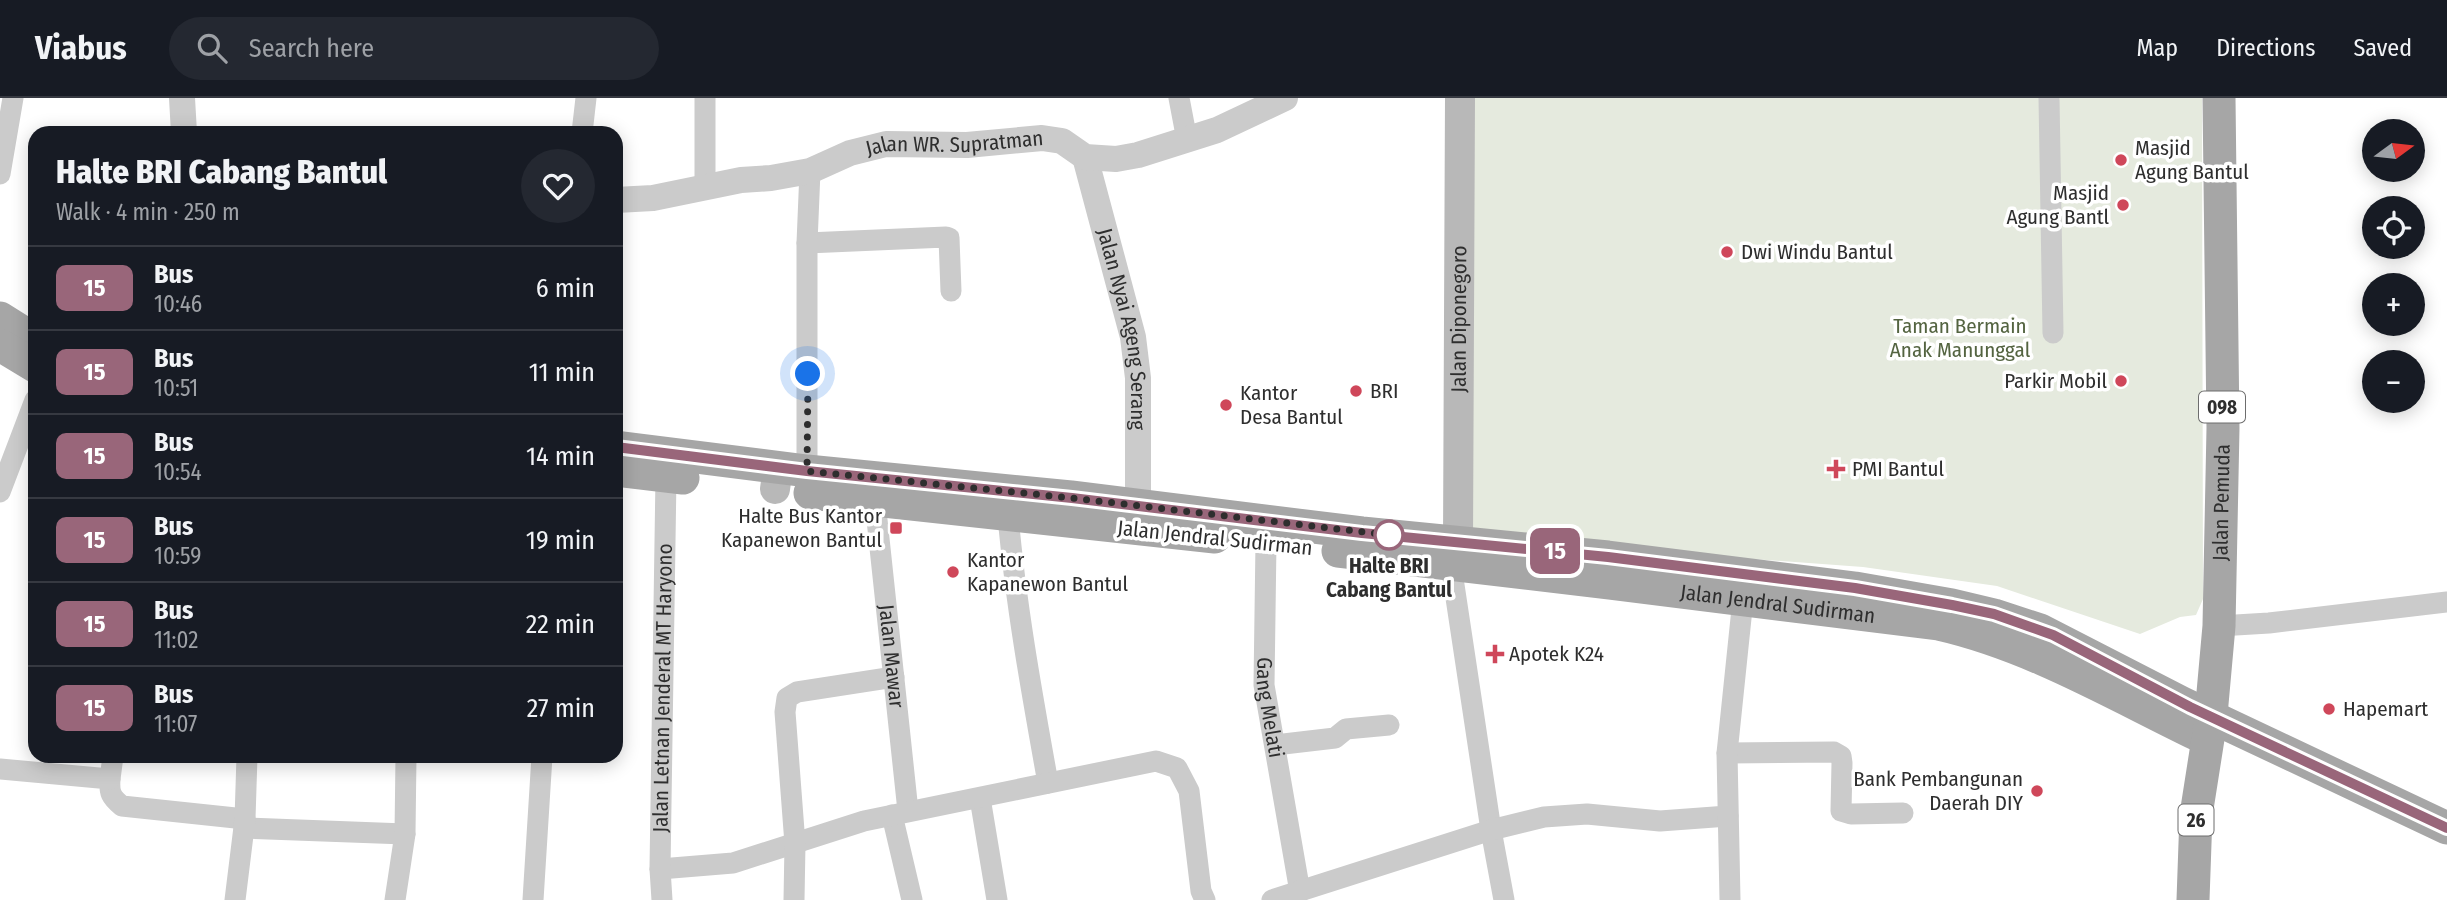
<!DOCTYPE html>
<html lang="en">
<head>
<meta charset="utf-8">
<style>
	:root { --surface:#171b24; --page:#242831; --text:#f1f3f6; --muted:#9ea1a6; --line:#363941 }
	body { margin:0; font-family:"Fira Sans Condensed",sans-serif; background:var(--page); color:var(--text); height:100vh; display:flex; flex-direction:column; font-size:26px; white-space:nowrap }
	* { box-sizing:border-box; margin:0 }
	p { font-size:23px; color:var(--muted) }
	.icon { flex:none; width:38px; height:38px; fill:none; stroke:currentColor; stroke-width:2; stroke-linecap:round; stroke-linejoin:round }
	.map { position:relative; flex:1; overflow:hidden }
	.panel { position:absolute; left:28px; top:28px; width:595px; height:637px; display:flex; flex-direction:column; background:var(--surface); border-radius:21px; box-shadow:0 4px 18px #0003 }
	.panel>* { flex:none }
	.badge { padding:0 14px; border-radius:10px; font-size:24px; line-height:46px }
	.needle { width:46px; rotate:75deg }
	.controls { position:absolute; left:2362px; top:21px; display:grid; gap:14px }
	.controls a { display:grid; place-items:center; width:63px; height:63px; border-radius:50%; background:var(--surface); box-shadow:0 4px 18px #0003; font-size:35px }
	.you { position:absolute; width:35px; height:35px; margin:-18px; border:5px solid #fff; border-radius:50%; background:#1a73e8; box-shadow:0 0 0 10px #1a73e833 }
	.map>.badge { position:absolute; translate:-50% -50%; box-shadow:0 0 0 4px #fff }
	.round { display:grid; place-items:center; flex:none; width:74px; height:74px; border-radius:37px; background:var(--page) }
	.headline { display:flex; align-items:center; justify-content:space-between; height:119px; padding:0 28px }
	h1 { font-size:33px; font-weight:800; line-height:52px }
	ul { padding:0; list-style:none }
	li { display:flex; align-items:center; gap:21px; height:84px; padding:0 28px; border-top:2px solid var(--line) }
	li div { flex:1 }
	li b { display:block; font-size:26px }
	li em { font-style:normal }
	li .badge { min-width:77px; font-weight:700; text-align:center }
	header { display:flex; align-items:center; gap:42px; box-sizing:border-box; height:98px; padding:0 35px; background:var(--surface); border-bottom:2px solid var(--line) }
	header strong { font-size:33px }
	nav { display:flex; gap:38px; margin-inline-start:auto; font-size:24px }
	.search { width:490px; height:63px; background:var(--page); display:flex; align-items:center; gap:18px; box-sizing:border-box; padding:0 24px; border-radius:38px; color:var(--muted); font-size:26px }
	.map>svg:first-child { display:block }
	.green { fill:#e5eade }
	.lines { fill:none; stroke-linecap:round; stroke-linejoin:round }
	.minor { stroke:#cbcbcb; stroke-width:21 }
	.tertiary { stroke:#cbcbcb; stroke-width:26 }
	.secondary { stroke:#b8b8b8; stroke-width:30 }
	.primary { stroke:#a6a6a6; stroke-width:33 }
	.line-casing { stroke:#fff; stroke-width:16 }
	.line { stroke:#99667a; stroke-width:10 }
	.walk { stroke:#2e2e2e; stroke-width:7; stroke-dasharray:0 12.6 }
	.poi-dot { fill:#cf475a; stroke:#fff; stroke-width:2.5 }
	.stop-dot { fill:#fff; stroke:#99667a; stroke-width:3.5 }
	.labels { text-anchor:middle; stroke-width:7; stroke-linejoin:round; paint-order:stroke }
	.shield { fill:#fff; stroke:#6d6d6d; stroke-width:2 }
	.shield-label { font-size:19px; font-weight:bold; fill:#2e2e2e }
	.street-label { font-size:21px; fill:#2e2e2e; stroke:#fff }
	.poi-label { font-size:21px; fill:#2e2e2e; stroke:#fff; text-anchor:start }
	.park-label { font-size:21px; fill:#546441; stroke:#fff }
	.stop-label { font-size:21px; font-weight:bold; fill:#2e2e2e; stroke:#fff }
</style>
</head>
<body>
<header>
<strong>Viabus</strong>
<div class="search"><svg class="icon" aria-label="search" viewBox="0 0 24 24"><circle cx="10" cy="10" r="6"/><path d="M15 15l6 6"/></svg>Search here</div>
<nav><a>Map</a><a>Directions</a><a>Saved</a></nav>
</header>
<div class="map">
<svg width="2447" height="802" viewBox="0 0 2447 802">
	<rect width="100%" height="100%" fill="#fff"/>
	<polygon class="green" points="1459,0 2202,0 2203,501 2196,517 2180,519 2140,536 1997,488 1863,469 1462,440"/>
	<g class="lines">
		<g class="minor">
			<polyline points="705,0 705,90"/>
			<polyline points="1179,0 1187,42"/>
			<polyline points="2049,0 2053,235"/>
			<polyline points="582,35 586,0"/>
			<polyline points="0,76 13,0"/>
			<polyline points="807,145 946,139 949,140 951,193"/>
			<polyline points="807,373 807,145 810,73"/>
			<polyline points="0,394 35,302"/>
			<path id="s1" d="M875,403L908,713"/>
			<path d="M1008,418C1016,508 1032,596 1048,685"/>
			<path id="s2" d="M1264,423L1266,444L1264,587L1300,794"/>
			<polyline points="1451,467 1491,732 1504,802"/>
			<polyline points="2219,528 2269,525 2447,504"/>
			<polyline points="1275,647 1335,640 1346,631 1389,627"/>
			<polyline points="1727,655 1834,654 1841,658 1842,665 1841,713 1851,716 1903,715"/>
			<path d="M0,671L110,681C109,695 111,699 122,708L245,721"/>
			<polyline points="110,681 113,658"/>
			<polyline points="980,700 997,802"/>
			<polyline points="892,717 912,802"/>
			<polyline points="244,730 405,736"/>
			<polyline points="660,771 733,765 864,723 1156,663 1177,670 1189,693 1201,793 1205,802"/>
			<polyline points="235,802 245,721 247,658"/>
			<polyline points="395,802 405,736 406,658"/>
			<polyline points="533,802 542,658"/>
			<path id="s3" d="M662,802L660,771L666,378"/>
			<polyline points="794,802 795,746 785,614 787,600 797,594 894,579"/>
			<polyline points="1272,802 1491,732 1544,719 1587,716 1660,723 1728,718"/>
			<polyline points="1730,802 1727,655 1743,501"/>
		</g>
		<g class="tertiary">
			<polyline points="182,0 184,35"/>
			<path id="s4" d="M1085,59L1133,239L1138,280V408"/>
			<path id="s5" d="M616,102L653,100L741,82L771,80L810,73L850,55L886,46L967,47L1042,40L1062,43L1085,59L1116,61L1138,57L1217,32L1285,0"/>
		</g>
		<g class="secondary">
			<polyline points="775,391 778,369"/>
			<path id="s6" d="M1458,443L1460,0"/>
		</g>
		<g class="primary">
			<polyline points="0,220 35,242"/>
			<polyline points="0,247 35,268"/>
			<polyline points="616,349 807,373 1071,399 1362,435 1608,459 1855,490 1952,507 1994,517 2040,532 2182,605 2447,730"/>
			<polyline points="616,372 683,380"/>
			<polyline points="810,395 1215,439"/>
			<path id="s7" d="M1338,453L1610,485L1938,526C2031,547 2113,596 2198,637"/>
			<path id="s8" d="M2193,802L2196,717L2210,628L2219,528L2223,330L2219,0"/>
		</g>
	</g>
	<g class="lines">
		<g class="line-casing">
			<polyline id="line" points="616,349 807,373 1072,400 1362,435 1608,459 1855,490 1952,507 1994,516 2053,537 2190,609 2447,730"/>
		</g>
		<use href="#line" class="line"/>
		<polyline class="walk" points="808,276 807,373 1072,400 1389,437"/>
	</g>
	<g class="poi-dot">
		<circle cx="2121" cy="62" r="7"/>
		<circle cx="2123" cy="107" r="7"/>
		<circle cx="1727" cy="154" r="7"/>
		<circle cx="2121" cy="283" r="7"/>
		<circle cx="1356" cy="293" r="7"/>
		<circle cx="1226" cy="307" r="7"/>
		<path d="M1832.5 360.5h7v7h7v7h-7v7h-7v-7h-7v-7h7z"/>
		<rect x="889" y="423" width="14" height="14" rx="3.5"/>
		<circle cx="953" cy="474" r="7"/>
		<path d="M1491.5 545.5h7v7h7v7h-7v7h-7v-7h-7v-7h7z"/>
		<circle cx="2329" cy="611" r="7"/>
		<circle cx="2037" cy="693" r="7"/>
	</g>
	<circle class="stop-dot" cx="1389" cy="437" r="14"/>
	<g class="labels">
		<g class="shield">
			<rect x="2199" y="293.5" width="46" height="31" rx="5"/>
			<rect x="2178.5" y="706.5" width="35" height="31" rx="5"/>
		</g>
		<g class="shield-label">
			<text x="2222" y="316">098</text>
			<text x="2196" y="729">26</text>
		</g>
		<g class="street-label">
			<text dy="7" stroke="none"><textPath href="#s5" startOffset="346">Jalan WR. Supratman</textPath></text>
			<text dy="7" stroke="none"><textPath href="#s6" startOffset="222">Jalan Diponegoro</textPath></text>
			<text dy="7" stroke="none"><textPath href="#s4" startOffset="177">Jalan Nyai Ageng Serang</textPath></text>
			<text dy="7" stroke="none"><textPath href="#s8" startOffset="399">Jalan Pemuda</textPath></text>
			<text transform="translate(1215 440) rotate(6)" y="7">Jalan Jendral Sudirman</text>
			<text dy="7" stroke="none"><textPath href="#s7" startOffset="443">Jalan Jendral Sudirman</textPath></text>
			<text dy="7" stroke="none"><textPath href="#s1" startOffset="156">Jalan Mawar</textPath></text>
			<text dy="7" stroke="none"><textPath href="#s3" startOffset="212">Jalan Letnan Jenderal MT Haryono</textPath></text>
			<text dy="7" stroke="none"><textPath href="#s2" startOffset="187">Gang Melati</textPath></text>
		</g>
		<g class="poi-label">
			<text x="2135" y="57">Masjid<tspan x="2135" dy="24">Agung Bantul</tspan></text>
			<text x="2109" y="102" text-anchor="end">Masjid<tspan x="2109" dy="24">Agung Bantl</tspan></text>
			<text x="1741" y="161">Dwi Windu Bantul</text>
			<text x="2107" y="290" text-anchor="end">Parkir Mobil</text>
			<text x="1370" y="300">BRI</text>
			<text x="1240" y="302">Kantor<tspan x="1240" dy="24">Desa Bantul</tspan></text>
			<text x="1852" y="378">PMI Bantul</text>
			<text x="882" y="425" text-anchor="end">Halte Bus Kantor<tspan x="882" dy="24">Kapanewon Bantul</tspan></text>
			<text x="967" y="469">Kantor<tspan x="967" dy="24">Kapanewon Bantul</tspan></text>
			<text x="1509" y="563">Apotek K24</text>
			<text x="2343" y="618">Hapemart</text>
			<text x="2023" y="688" text-anchor="end">Bank Pembangunan<tspan x="2023" dy="24">Daerah DIY</tspan></text>
		</g>
		<g class="park-label">
			<text x="1960" y="235">Taman Bermain<tspan x="1960" dy="24">Anak Manunggal</tspan></text>
		</g>
		<g class="stop-label">
			<text x="1389" y="475">Halte BRI<tspan x="1389" dy="24">Cabang Bantul</tspan></text>
		</g>
	</g>
</svg>
<div class="controls">
<a><svg class="needle" viewBox="-14 -14 28 28"><path d="M0-13l5 13h-10z" fill="#e53935"/><path d="M0 13l5-13h-10z" fill="#9ea1a6"/></svg></a>
<a><svg class="icon" aria-label="locate" viewBox="0 0 24 24"><circle cx="12" cy="12" r="6"/><path d="M12 2v4M12 18v4M2 12h4M18 12h4"/></svg></a>
<a>+</a>
<a>−</a>
</div>
<div class="you" style="left:808px;top:276px"></div>
<b class="badge" style="left:1555px;top:453px;background:#99667a;color:#fff">15</b>
<section class="panel">
<div class="headline"><div><h1>Halte BRI Cabang Bantul</h1><p>Walk · 4 min · 250 m</p></div><a class="round"><svg class="icon" aria-label="heart" viewBox="0 0 24 24"><path d="M12 20l-8-8c-3-5 5-10 8-4 3-6 11-1 8 4z"/></svg></a></div>
<ul>
<li><span class="badge" style="background:#99667a;color:#fff">15</span><div><b>Bus</b><p>10:46</p></div><em>6 min</em></li>
<li><span class="badge" style="background:#99667a;color:#fff">15</span><div><b>Bus</b><p>10:51</p></div><em>11 min</em></li>
<li><span class="badge" style="background:#99667a;color:#fff">15</span><div><b>Bus</b><p>10:54</p></div><em>14 min</em></li>
<li><span class="badge" style="background:#99667a;color:#fff">15</span><div><b>Bus</b><p>10:59</p></div><em>19 min</em></li>
<li><span class="badge" style="background:#99667a;color:#fff">15</span><div><b>Bus</b><p>11:02</p></div><em>22 min</em></li>
<li><span class="badge" style="background:#99667a;color:#fff">15</span><div><b>Bus</b><p>11:07</p></div><em>27 min</em></li>
</ul>
</section>
</div>
</body>
</html>
